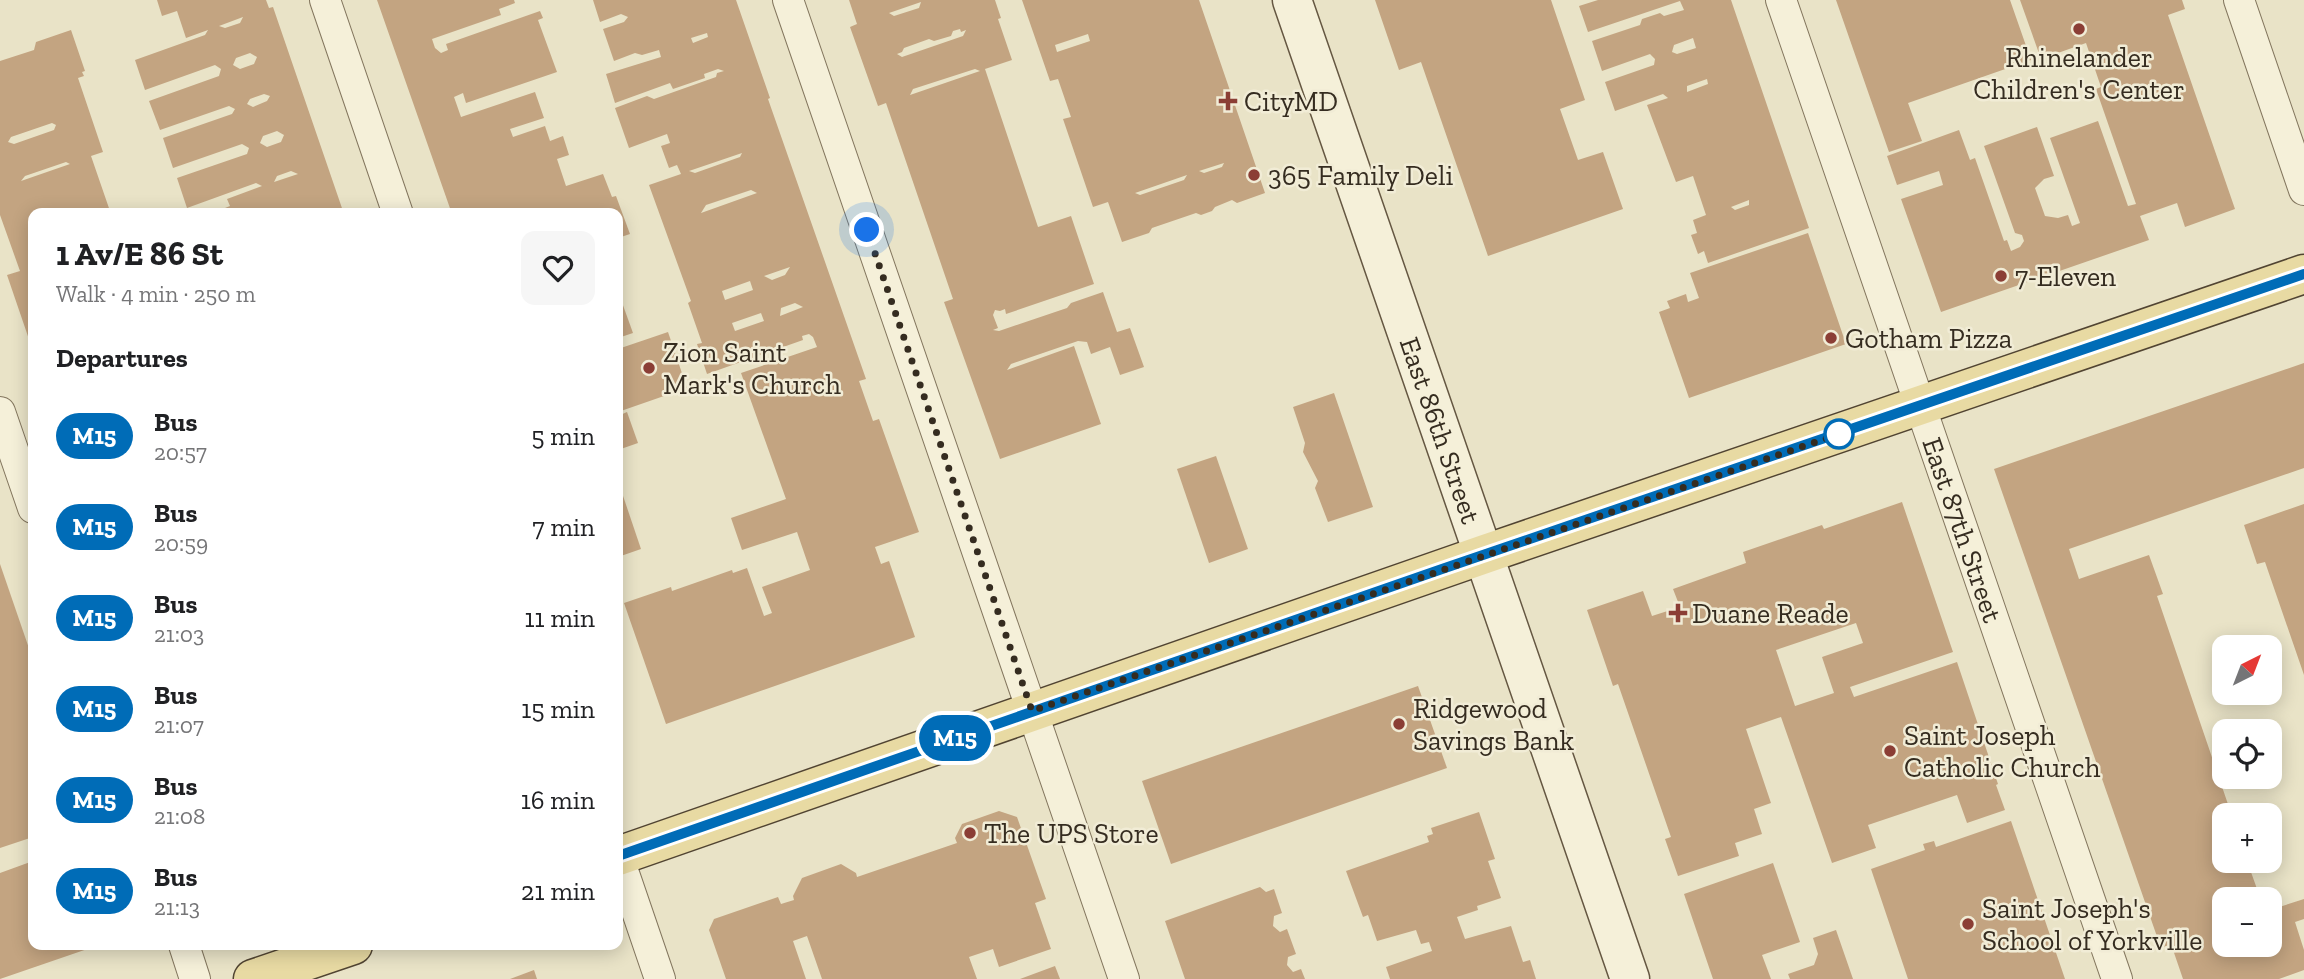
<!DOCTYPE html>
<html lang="en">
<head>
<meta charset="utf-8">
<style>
	:root { --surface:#fff; --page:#f6f6f6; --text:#202124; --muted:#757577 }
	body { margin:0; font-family:"Zilla Slab",serif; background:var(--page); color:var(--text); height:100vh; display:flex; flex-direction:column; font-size:26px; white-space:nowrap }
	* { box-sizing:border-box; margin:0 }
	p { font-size:23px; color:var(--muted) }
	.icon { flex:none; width:38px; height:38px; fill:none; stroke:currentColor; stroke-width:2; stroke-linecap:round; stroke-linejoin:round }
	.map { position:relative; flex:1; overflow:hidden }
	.sheet { position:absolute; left:28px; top:208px; width:595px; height:742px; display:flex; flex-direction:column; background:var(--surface); border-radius:14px; box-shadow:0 4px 18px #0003 }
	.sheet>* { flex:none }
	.badge { padding:0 14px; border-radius:23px; font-size:24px; line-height:46px }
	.needle { width:46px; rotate:42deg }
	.controls { position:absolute; left:2212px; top:635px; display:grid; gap:14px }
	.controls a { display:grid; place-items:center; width:70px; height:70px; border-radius:14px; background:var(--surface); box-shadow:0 4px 18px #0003; font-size:35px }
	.you { position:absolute; width:35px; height:35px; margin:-18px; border:5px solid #fff; border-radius:50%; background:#1a73e8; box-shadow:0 0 0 10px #1a73e833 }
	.map>.badge { position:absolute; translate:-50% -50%; box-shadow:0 0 0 4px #fff }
	h2 { padding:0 28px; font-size:26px; line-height:63px }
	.round { display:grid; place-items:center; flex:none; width:74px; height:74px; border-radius:14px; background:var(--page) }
	.headline { display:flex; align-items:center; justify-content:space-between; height:119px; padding:0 28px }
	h1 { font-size:33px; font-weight:800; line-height:52px }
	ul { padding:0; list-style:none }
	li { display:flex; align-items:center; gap:21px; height:91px; padding:0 28px }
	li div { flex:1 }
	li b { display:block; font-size:26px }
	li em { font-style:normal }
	li .badge { min-width:77px; font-weight:700; text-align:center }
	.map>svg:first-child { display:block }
	.building { fill:#c3a481; fill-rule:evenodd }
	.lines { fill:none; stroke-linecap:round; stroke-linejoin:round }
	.street-casing { stroke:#83765e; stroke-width:32 }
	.secondary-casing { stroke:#655742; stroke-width:41 }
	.primary-casing { stroke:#514432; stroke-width:41 }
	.street { stroke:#f5f0d9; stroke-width:30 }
	.secondary { stroke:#f5f0d9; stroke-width:38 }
	.primary { stroke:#e8daa3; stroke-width:38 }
	.line-casing { stroke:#fff; stroke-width:16 }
	.line { stroke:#006cb7; stroke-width:10 }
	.walk { stroke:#352c20; stroke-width:7; stroke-dasharray:0 12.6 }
	.poi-dot { fill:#8b3e35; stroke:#f1ecd6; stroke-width:2.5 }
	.stop-dot { fill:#fff; stroke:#006cb7; stroke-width:3.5 }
	.labels { text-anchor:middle; stroke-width:5; stroke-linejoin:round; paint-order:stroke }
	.poi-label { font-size:28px; fill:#352c20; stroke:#f1ecd6; text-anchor:start }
	.street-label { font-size:28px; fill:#352c20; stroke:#f1ecd6 }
</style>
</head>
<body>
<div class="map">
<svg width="2304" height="979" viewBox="0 0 2304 979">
	<rect width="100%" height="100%" fill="#e9e3c7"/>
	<g class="building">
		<path d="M157,0H266L269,8L273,7L344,214H210L230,206L227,199L262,186L256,183L187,208L177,178L247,154L249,148L242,144L173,168L163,138L232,114L235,109L229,106L160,130L149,101L219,76L221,69L215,65L145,90L135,60L205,35L208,30L186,38L177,11L162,16ZM243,17L240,23L225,28L219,26ZM250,53L257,57L254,64L240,69L233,65L236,58ZM264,94L270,96L267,101L253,107L247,104L250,99ZM277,131L284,135L281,142L267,147L260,143L263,136ZM291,171L298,174L274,182L277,176Z"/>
		<polygon points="377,0 514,0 515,3 499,9 501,15 432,39 435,48 441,53 448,50 446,44 540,11 543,18 538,20 557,72 466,103 463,93 454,97 461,117 535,92 544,118 510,129 513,137 545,126 550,141 563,136 569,155 557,159 566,186 603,174 612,197 616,196 630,234 618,238 618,214 452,214"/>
		<path d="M593,0H736L770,98L768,99L866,379L859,381L873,421L879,419L919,532L875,547L881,564L889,561L915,637L666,724L624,603L671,587L672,591L732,570L733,573L747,568L764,616L772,613L762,587L810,570L797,532L742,550L731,518L786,499L741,373L817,347L813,337L809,334L802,336L803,340L707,374L697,344L702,343L688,303L691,301L649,185L681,174L677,165L669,168L661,146L670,143L667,134L629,148L615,108L647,96L654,99L716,77L717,73L724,71L718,69L704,74L705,78L673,89L670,83L615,103L606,74L661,57L659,50L642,55L635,53L614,61L603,29L624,22L628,17L621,14L600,22ZM707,33L708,37L693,43L691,38ZM742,153L740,157L695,173L689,171ZM751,190L757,193L701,213L706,205ZM790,267L785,275L772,280L764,276ZM750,281L753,290L725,300L722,291ZM795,303L803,307L780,316L781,308ZM761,313L764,321L735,331L732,323Z"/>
		<path d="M849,0H995L1001,18L998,19L1012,60L985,69L1038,227L1071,216L1094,284L1006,314L1005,309L1000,311L995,310L993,315L998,328L993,330L999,331L1067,308L1071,303L1103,292L1117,332L1130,328L1144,367L1120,375L1110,347L1091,354L1087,342L1078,341L1011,364L1007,370L1074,346L1101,424L1000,459L944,302L953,299L886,103L878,106L850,27L857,24ZM921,2L919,8L894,16L889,13ZM960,29L961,32L966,30L963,36L902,57L897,54L902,52L904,48L929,39L934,41L951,36L953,31ZM975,69L980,71L910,95L913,89Z"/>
		<path d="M1022,0H1199L1265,193L1237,203L1232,200L1215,207L1212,211L1201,215L1196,213L1152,228L1149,233L1122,242L1108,202L1093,207L1063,119L1071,117L1058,79L1050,81ZM1088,34L1090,41L1057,52L1055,45ZM1224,163L1222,167L1204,173L1199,171ZM1187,175L1184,180L1140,195L1135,193Z"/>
		<polygon points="1375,0 1551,0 1585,100 1560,109 1578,160 1603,152 1623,209 1488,256 1421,62 1399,70"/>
		<path d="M1598,0H1731L1809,228L1708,263L1704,251L1698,254L1691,235L1697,233L1693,220L1706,215L1693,176L1676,182L1647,105L1668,98L1663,94L1615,111L1605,82L1654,65L1655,59L1650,54L1602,71L1592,41L1640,25L1642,19L1660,13L1664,16L1684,10L1680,1L1588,32L1579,6ZM1693,38L1696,48L1677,54L1672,52L1674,45ZM1707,79L1708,84L1687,92V86ZM1749,200V205L1735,210L1731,207Z"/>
		<polygon points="1836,0 2010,0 2031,60 1908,103 1922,141 1889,152"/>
		<polygon points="2020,0 2182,0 2185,9 2168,15 2235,209 2185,227 2177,203 2140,216 2149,240 1941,312 1901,199 1943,185 1939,171 1897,185 1887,156 1959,130 1970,160 1975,158 2004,241 2007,240 2011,251 2020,247 2024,241 2022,235 2015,233 1984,146 2037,127 2054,176 2044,179 2035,188 2045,216 2058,218 2068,215 2072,226 2080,223 2050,138 2098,121 2128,206 2136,204 2096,89 2101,87 2086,43 2041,59"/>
		<path d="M71,30L85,71L82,72L84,76L78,78L103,152L91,156L111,214H33V351L7,275L20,271L0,215V61L34,50L36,42ZM52,123L56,125L54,130L14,144L8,142L11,137ZM66,162L70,164L21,181L25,176Z"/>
		<polygon points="1808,233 1846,344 1689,398 1659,312 1670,308 1667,301 1686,294 1688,302 1699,298 1690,273"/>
		<polygon points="620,297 633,333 618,338 618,298"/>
		<polygon points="668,332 687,388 618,412 618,349"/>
		<polygon points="2304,363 2304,468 2069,549 2079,579 2149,555 2163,594 2157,596 2232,816 2224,816 2224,861 2247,861 2261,900 2224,900 2224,945 2270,945 2270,910 2304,899 2304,919 2295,922 2304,950 2304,970 2279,979 2183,979 2171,944 2161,948 1994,469"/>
		<polygon points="1334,393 1373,507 1328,522 1315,488 1318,481 1303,452 1305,443 1293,407"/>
		<polygon points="627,412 638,443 618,450 618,416"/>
		<polygon points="1216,456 1248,549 1209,563 1177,469"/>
		<polygon points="618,481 641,549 618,557"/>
		<path d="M1902,502L1953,652L1850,687L1854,697L1957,662L1998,784L1996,785L2005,810L1967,823L1957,795L1868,825L1876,848L1832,863L1781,717L1746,729L1771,803L1754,809L1762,834L1735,843L1739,856L1678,876L1665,839L1671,837L1618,684L1613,686L1587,610L1643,591L1652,616L1680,607L1673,589L1746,563L1743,552L1822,525L1824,529ZM1856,623L1863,643L1822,657L1834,693L1795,706L1776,650Z"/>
		<polygon points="2304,504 2304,675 2265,562 2257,564 2244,525"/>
		<polygon points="0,564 33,660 33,837 0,848"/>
		<polygon points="1418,686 1447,768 1171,864 1142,781"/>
		<polygon points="999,811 1017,817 1046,899 1035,903 1051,949 999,967 993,949 969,957 977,979 822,979 807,936 793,941 806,979 726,979 709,930 714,919 778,897 781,904 794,900 793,896 802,878 841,864 856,873 857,877 957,843 955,838 962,824"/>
		<polygon points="1479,812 1495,859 1488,861 1501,898 1477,906 1478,910 1457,917 1465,939 1511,926 1523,962 1530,960 1536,979 1390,979 1386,967 1432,951 1429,942 1421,944 1416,930 1377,941 1368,915 1363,917 1346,871 1429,842 1427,836 1433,834 1431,828"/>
		<polygon points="2011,821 2065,979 1908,979 1871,869 1925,850 1923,844 1934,841 1936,847"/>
		<polygon points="33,861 33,945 99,945 0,979 0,873"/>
		<polygon points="1773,863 1800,942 1762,955 1771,979 1713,979 1684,894"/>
		<polygon points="1260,887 1266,892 1274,889 1282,913 1274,916 1273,926 1280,932 1287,929 1296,954 1288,957 1287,965 1293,972 1301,969 1305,979 1185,979 1165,921"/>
		<polygon points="1836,930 1853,979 1790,979 1788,974 1814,965 1818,954 1813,938"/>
		<polygon points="1055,966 1060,979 1020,979"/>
		<polygon points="534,970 537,979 510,979"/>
	</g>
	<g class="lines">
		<g class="street-casing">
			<g id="street">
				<polyline points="325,0 398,214"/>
				<polyline points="788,0 1124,979"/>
				<path id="s1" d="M1781,0L2117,979"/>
				<polyline points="2239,0 2304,190"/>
				<polyline points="0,412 33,508"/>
				<polyline points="618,856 660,979"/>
				<polyline points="184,945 195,979"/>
			</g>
		</g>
		<g class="secondary-casing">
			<g id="secondary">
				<path id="s2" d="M1292,0L1630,979"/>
			</g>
		</g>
		<g class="primary-casing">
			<g id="primary">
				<polyline points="618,856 1485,554 2304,274"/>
				<polyline points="253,979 353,945"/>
			</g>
		</g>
		<use href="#street" class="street"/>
		<use href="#secondary" class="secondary"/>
		<use href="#primary" class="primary"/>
	</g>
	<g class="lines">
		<g class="line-casing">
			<polyline id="line" points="618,856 1442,569 2304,274"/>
		</g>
		<use href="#line" class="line"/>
		<polyline class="walk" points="867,230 1032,711 1839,434"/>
	</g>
	<g class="poi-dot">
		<circle cx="2079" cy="29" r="7"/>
		<path d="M1224.5 90.5h7v7h7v7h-7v7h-7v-7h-7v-7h7z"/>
		<circle cx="1254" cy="175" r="7"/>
		<circle cx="2001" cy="276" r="7"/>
		<circle cx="1831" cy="338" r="7"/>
		<circle cx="649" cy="368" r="7"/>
		<path d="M1674.5 602.5h7v7h7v7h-7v7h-7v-7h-7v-7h7z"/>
		<circle cx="1399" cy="724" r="7"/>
		<circle cx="1890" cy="751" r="7"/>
		<circle cx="970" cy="833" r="7"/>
		<circle cx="1968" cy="924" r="7"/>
	</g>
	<circle class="stop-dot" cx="1839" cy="434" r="14"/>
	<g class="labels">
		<g class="poi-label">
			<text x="2079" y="67" text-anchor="middle">Rhinelander<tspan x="2079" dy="32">Children's Center</tspan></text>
			<text x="1244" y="111">CityMD</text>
			<text x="1268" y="185">365 Family Deli</text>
			<text x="2015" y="286">7-Eleven</text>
			<text x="1845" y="348">Gotham Pizza</text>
			<text x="663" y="362">Zion Saint<tspan x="663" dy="32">Mark's Church</tspan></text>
			<text x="1692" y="623">Duane Reade</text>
			<text x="1413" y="718">Ridgewood<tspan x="1413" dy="32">Savings Bank</tspan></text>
			<text x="1904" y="745">Saint Joseph<tspan x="1904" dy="32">Catholic Church</tspan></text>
			<text x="984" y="843">The UPS Store</text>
			<text x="1982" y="918">Saint Joseph's<tspan x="1982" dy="32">School of Yorkville</tspan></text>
		</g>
		<g class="street-label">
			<text dy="10" stroke="none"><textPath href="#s2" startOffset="455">East 86th Street</textPath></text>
			<text dy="10" stroke="none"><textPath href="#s1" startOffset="560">East 87th Street</textPath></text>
		</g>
	</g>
</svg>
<div class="controls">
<a><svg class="needle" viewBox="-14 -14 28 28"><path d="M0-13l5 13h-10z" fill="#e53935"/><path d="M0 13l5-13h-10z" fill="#757577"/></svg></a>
<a><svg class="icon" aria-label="locate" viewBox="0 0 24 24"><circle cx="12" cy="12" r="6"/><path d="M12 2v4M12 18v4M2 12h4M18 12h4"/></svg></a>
<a>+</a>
<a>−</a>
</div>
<div class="you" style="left:867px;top:230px"></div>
<b class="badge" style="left:955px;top:738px;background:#006cb7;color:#fff">M15</b>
<section class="sheet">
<div class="headline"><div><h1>1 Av/E 86 St</h1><p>Walk · 4 min · 250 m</p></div><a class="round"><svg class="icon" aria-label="heart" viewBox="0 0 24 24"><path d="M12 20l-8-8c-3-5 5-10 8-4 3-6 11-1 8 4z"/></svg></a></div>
<h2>Departures</h2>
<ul>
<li><span class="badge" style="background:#006cb7;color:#fff">M15</span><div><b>Bus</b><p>20:57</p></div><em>5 min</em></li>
<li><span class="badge" style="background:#006cb7;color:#fff">M15</span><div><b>Bus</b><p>20:59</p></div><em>7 min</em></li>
<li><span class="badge" style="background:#006cb7;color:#fff">M15</span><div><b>Bus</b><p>21:03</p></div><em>11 min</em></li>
<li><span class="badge" style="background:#006cb7;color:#fff">M15</span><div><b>Bus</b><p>21:07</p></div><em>15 min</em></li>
<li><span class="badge" style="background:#006cb7;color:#fff">M15</span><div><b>Bus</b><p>21:08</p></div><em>16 min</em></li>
<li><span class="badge" style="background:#006cb7;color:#fff">M15</span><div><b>Bus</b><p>21:13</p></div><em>21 min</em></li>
</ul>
</section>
</div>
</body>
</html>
